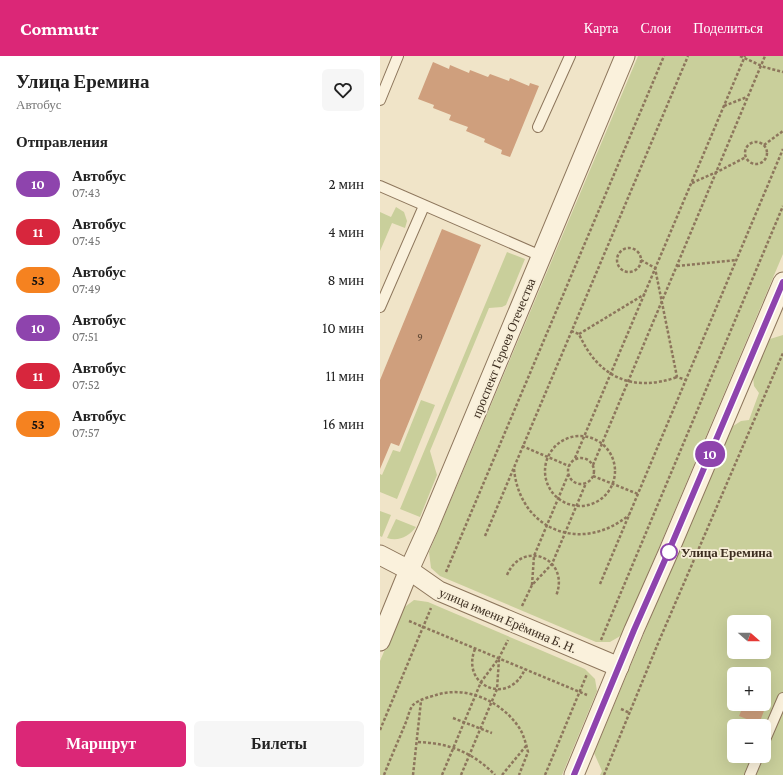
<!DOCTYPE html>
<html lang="ru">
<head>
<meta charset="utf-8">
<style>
	:root { --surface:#fff; --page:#f6f6f6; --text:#222; --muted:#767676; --accent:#db2777 }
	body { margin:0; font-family:"Crimson Pro",serif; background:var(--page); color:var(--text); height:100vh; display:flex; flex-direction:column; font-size:15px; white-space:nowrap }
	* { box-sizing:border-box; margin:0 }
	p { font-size:13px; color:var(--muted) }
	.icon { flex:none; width:22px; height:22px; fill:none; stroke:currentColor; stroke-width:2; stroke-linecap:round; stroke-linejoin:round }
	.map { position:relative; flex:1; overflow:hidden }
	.panel { display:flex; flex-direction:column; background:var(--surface); width:380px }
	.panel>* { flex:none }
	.badge { padding:0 8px; border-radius:13px; font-size:14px; line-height:26px }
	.needle { width:26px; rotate:110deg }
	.buttons { position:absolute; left:347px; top:559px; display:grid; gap:8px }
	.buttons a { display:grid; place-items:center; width:44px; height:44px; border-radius:6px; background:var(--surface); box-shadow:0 4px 16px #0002; font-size:20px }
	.map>.badge { position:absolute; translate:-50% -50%; box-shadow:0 0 0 2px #fff }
	h2 { padding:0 16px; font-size:15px; line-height:36px }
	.round { display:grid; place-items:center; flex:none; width:42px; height:42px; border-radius:6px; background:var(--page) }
	.summary { display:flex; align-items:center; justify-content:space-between; height:68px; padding:0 16px }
	h1 { font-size:19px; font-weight:600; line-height:30px }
	.primary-button { display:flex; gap:8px; margin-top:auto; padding:8px 16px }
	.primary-button a { flex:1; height:46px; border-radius:6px; background:var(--accent); color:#fff; font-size:16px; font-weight:600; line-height:46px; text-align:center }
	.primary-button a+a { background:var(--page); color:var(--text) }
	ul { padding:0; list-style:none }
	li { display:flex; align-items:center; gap:12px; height:48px; padding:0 16px }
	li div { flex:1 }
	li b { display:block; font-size:15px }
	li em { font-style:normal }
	li .badge { min-width:44px; font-weight:700; text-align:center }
	header { display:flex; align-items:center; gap:24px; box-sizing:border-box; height:56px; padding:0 20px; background:var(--accent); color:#fff }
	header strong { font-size:19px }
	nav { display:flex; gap:22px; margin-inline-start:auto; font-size:14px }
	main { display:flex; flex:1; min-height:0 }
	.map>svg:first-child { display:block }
	.green { fill:#c9cf9b; fill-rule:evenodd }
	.building { fill:#cf9f7d }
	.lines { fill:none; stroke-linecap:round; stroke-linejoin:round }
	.lane-casing { stroke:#8d765c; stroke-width:12 }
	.street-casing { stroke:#8d765c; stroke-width:21 }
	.path { stroke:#8d765c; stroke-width:2.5; stroke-dasharray:3 2; stroke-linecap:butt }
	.lane { stroke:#faf1dc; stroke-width:10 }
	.street { stroke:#faf1dc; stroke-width:19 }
	.line-casing { stroke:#fff; stroke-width:9 }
	.line { stroke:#8e44ad; stroke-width:6 }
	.stop-dot { fill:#fff; stroke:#8e44ad; stroke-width:2 }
	.labels { text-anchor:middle; stroke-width:3.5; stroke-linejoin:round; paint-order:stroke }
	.number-label { font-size:11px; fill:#624a37 }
	.street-label { font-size:13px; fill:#3d2e20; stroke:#f7eed8 }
	.stop-label { font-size:13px; font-weight:bold; fill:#3d2e20; stroke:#f7eed8; text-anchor:start }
</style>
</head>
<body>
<header>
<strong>Commutr</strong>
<nav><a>Карта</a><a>Слои</a><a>Поделиться</a></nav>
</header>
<main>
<section class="panel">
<div class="summary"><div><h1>Улица Еремина</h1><p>Автобус</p></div><a class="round"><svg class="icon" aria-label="heart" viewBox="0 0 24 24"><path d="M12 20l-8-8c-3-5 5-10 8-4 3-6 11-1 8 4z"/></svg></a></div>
<h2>Отправления</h2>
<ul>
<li><span class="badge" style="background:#8e44ad;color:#fff">10</span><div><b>Автобус</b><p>07:43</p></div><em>2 мин</em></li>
<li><span class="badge" style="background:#d7263d;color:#fff">11</span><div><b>Автобус</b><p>07:45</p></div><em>4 мин</em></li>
<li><span class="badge" style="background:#f58220;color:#111">53</span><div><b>Автобус</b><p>07:49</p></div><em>8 мин</em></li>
<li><span class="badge" style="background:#8e44ad;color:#fff">10</span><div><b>Автобус</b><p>07:51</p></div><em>10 мин</em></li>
<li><span class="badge" style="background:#d7263d;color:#fff">11</span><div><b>Автобус</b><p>07:52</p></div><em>11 мин</em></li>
<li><span class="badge" style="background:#f58220;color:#111">53</span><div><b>Автобус</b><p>07:57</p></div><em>16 мин</em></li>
</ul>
<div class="primary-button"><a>Маршрут</a><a>Билеты</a></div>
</section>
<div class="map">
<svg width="403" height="719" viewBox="0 0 403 719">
	<rect width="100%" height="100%" fill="#f0e4c8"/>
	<g class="green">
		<polygon points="258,0 403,0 403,198 242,579 230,586 216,586 60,520 51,512 49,496"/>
		<polygon points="16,151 24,156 27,165 25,172 12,167 0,195 0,156 11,161"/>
		<polygon points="127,196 145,203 126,249 122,251 109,252 50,395 57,419 40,461 20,453"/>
		<path d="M403,279V719H220L222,715L214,697L350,372L361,365L369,364L379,337L374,330L373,321L385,290L390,283ZM354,566H384V596H354ZM354,618H384V648H354ZM354,670H384V700H354Z"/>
		<polygon points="41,344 55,349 17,443 0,436 0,418 2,419 13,394 20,396"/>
		<polygon points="0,455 11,459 2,481 0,480"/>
		<path d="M16,463L36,471C29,480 19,486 7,482Z"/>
		<polygon points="34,544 48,546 205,613 215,623 217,635 182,719 0,719 0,605 22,553"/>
	</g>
	<g class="building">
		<polygon points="53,6 69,13 70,9 89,17 90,14 108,21 110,18 129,25 130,22 149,30 150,27 159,30 130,101 121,98 122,94 104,86 105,83 86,75 88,71 69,64 71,59 53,52 54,49 38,43"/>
		<polygon points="62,173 101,189 19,390 11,387 0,413 0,324"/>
		<polygon points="384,643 388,644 379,668 359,660 364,648 384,648"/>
	</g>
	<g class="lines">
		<g class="lane-casing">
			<g id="lane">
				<polyline points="0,44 18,0"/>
				<polyline points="158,71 190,0"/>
				<polyline points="0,130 161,200"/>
				<polyline points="0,251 44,150"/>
				<polyline points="384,686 403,642"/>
				<polyline points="370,719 378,700"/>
			</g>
		</g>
		<g class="street-casing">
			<g id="street">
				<polyline points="0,499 29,514 59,535 239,611"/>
				<polyline points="0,585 29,514 48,472 245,0"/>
				<polyline points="194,719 254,574 288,497 403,226"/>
			</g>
		</g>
		<g class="path">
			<polyline points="360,0 384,11 403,16"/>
			<polyline points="344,50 367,41"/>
			<circle cx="376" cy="97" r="11"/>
			<polyline points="384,89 403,75"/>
			<polyline points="312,127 341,114 366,101"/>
			<circle cx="249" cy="204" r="12"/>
			<polyline points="261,204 275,212 297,321 306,324"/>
			<polyline points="297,210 356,204"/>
			<path d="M191,275L199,278C218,321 252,337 297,321"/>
			<polyline points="199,278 265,238"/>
			<circle cx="200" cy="415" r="35"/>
			<polyline points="142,390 189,410"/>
			<circle cx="201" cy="415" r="13"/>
			<polyline points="195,402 365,0"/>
			<polyline points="213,409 385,0"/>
			<path d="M134,413C140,475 202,498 249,459"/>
			<polyline points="213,420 258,438"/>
			<polyline points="105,480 308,0"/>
			<polyline points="66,516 284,0"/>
			<path d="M127,519C143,482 191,503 176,540"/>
			<polyline points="220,528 403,93"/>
			<polyline points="152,529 154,500 188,419"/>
			<polyline points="142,550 152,529 172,508 206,427"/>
			<polyline points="29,565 207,639"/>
			<polyline points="221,584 403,150"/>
			<path d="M95,593C80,630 129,651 145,613"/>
			<polyline points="241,653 250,657"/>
			<polyline points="73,662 112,677"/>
			<polyline points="0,674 51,552"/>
			<path d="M38,686C69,687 94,697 115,719"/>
			<path d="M4,719C11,701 19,683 26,666C28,661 30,652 33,649C38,644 49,641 56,639C87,629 123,646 140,673C144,680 146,688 148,696L139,719"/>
			<polyline points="33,719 41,645"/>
			<polyline points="62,719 101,626 119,602 128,584"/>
			<polyline points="81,719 117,633 119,603"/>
			<polyline points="122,719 146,690"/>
			<polyline points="165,719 207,618"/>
			<polyline points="224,719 279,585 403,297"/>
		</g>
		<use href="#lane" class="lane"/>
		<use href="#street" class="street"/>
	</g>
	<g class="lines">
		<g class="line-casing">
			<polyline id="line" points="194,719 254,574 288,497 403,226"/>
		</g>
		<use href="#line" class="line"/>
	</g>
	<circle class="stop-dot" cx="289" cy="496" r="8"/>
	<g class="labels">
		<g class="number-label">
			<text x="40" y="285">9</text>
		</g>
		<g class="street-label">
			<text transform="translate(123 292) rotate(-68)" y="5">проспект Героев Отечества</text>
			<text transform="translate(128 564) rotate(23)" y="5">улица имени Ерёмина Б. Н.</text>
		</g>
		<g class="stop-label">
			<text x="301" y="501">Улица Еремина</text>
		</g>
	</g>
</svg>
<div class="buttons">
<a><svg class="needle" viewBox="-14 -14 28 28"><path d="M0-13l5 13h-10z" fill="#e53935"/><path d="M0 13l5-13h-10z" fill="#767676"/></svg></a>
<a>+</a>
<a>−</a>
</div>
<b class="badge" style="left:330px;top:398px;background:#8e44ad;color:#fff">10</b>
</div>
</main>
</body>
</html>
